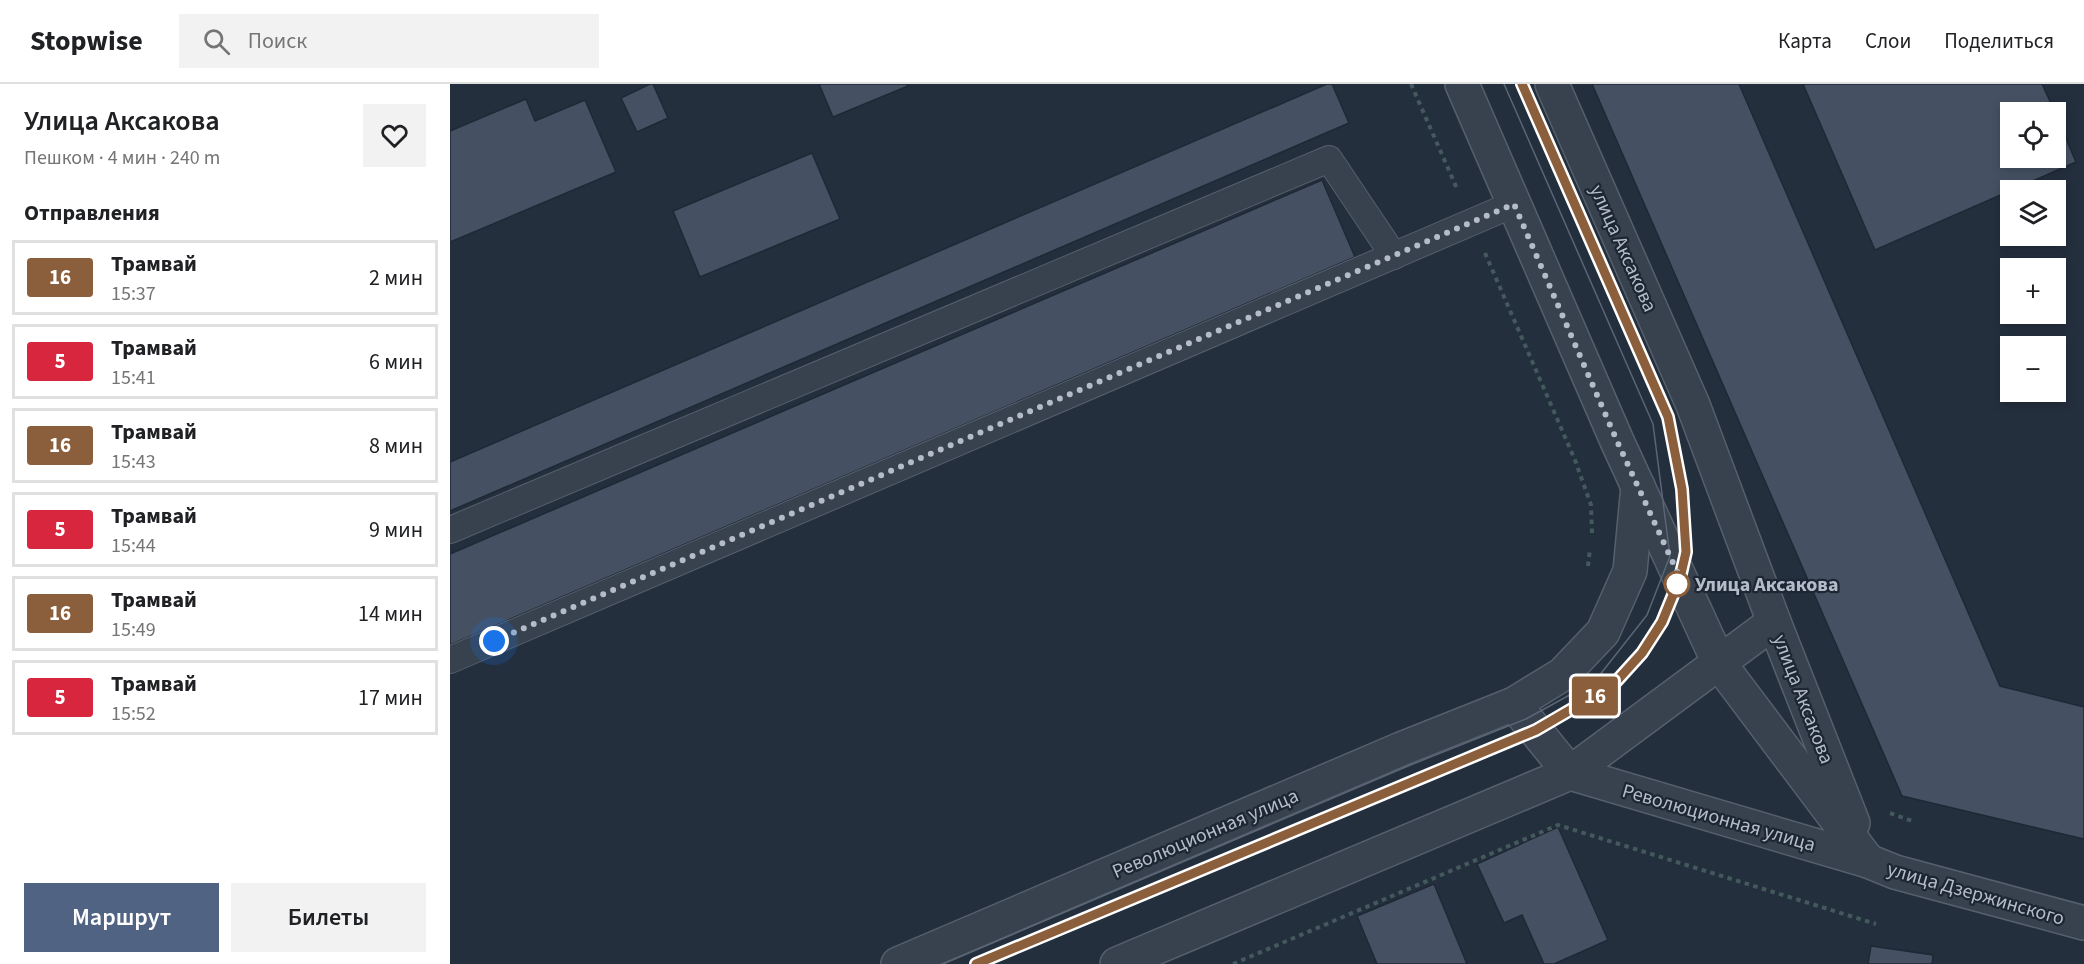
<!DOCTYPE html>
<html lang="ru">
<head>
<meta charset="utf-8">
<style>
	:root { --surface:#fff; --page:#f2f2f2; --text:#202124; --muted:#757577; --line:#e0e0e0; --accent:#506383 }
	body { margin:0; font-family:"Source Sans 3",sans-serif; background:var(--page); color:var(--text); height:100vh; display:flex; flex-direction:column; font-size:22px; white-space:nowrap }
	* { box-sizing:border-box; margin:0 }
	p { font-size:20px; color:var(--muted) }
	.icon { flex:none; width:33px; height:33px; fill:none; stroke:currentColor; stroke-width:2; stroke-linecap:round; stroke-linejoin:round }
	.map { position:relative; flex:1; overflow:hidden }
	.sheet { display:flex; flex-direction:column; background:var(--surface); width:450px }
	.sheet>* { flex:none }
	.badge { padding:0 12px; border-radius:4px; font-size:21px; line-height:39px }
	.tools { position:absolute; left:1550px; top:18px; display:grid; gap:12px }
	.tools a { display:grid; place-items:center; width:66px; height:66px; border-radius:0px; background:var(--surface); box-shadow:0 3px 9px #0003; font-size:30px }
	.you { position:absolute; width:30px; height:30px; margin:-15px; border:4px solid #fff; border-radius:50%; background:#1a73e8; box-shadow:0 0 0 9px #1a73e833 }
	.map>.badge { position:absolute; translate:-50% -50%; box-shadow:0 0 0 3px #fff }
	h2 { padding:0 24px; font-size:22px; line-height:54px }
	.round { display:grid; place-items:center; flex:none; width:63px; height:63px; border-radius:0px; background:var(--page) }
	.head { display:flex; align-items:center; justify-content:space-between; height:102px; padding:0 24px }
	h1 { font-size:28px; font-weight:600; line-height:45px }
	.cta { display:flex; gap:12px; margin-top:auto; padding:12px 24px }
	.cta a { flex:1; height:69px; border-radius:0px; background:var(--accent); color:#fff; font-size:24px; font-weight:600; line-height:69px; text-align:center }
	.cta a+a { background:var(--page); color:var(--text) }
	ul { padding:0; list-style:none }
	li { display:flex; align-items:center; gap:18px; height:75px; margin:0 12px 9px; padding:0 12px; border:3px solid var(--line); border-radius:0px }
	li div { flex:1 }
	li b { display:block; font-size:22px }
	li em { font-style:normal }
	li .badge { min-width:66px; font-weight:700; text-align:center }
	header { display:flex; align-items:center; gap:36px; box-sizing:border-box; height:84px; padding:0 30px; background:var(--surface); border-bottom:2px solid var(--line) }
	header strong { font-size:28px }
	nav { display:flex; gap:33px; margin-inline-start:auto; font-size:21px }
	.search { width:420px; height:54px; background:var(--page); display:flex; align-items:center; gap:15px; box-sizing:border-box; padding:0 21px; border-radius:0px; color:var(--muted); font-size:22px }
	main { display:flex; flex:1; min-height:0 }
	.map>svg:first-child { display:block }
	.building { fill:#455162; stroke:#1f2835; stroke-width:1.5 }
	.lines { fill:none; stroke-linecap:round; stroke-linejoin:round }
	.service-casing { stroke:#565f6c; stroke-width:28 }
	.tertiary-casing { stroke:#565f6c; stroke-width:36 }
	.path { stroke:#44595c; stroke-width:4; stroke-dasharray:4.5 4.5; stroke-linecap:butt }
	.service { stroke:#38414e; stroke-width:26 }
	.tertiary { stroke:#38414e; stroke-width:33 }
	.tram { stroke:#5a6575; stroke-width:1.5 }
	.line-casing { stroke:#fff; stroke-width:14 }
	.line { stroke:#8b5e3c; stroke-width:9 }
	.walk { stroke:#b4bcc9; stroke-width:6; stroke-dasharray:0 10.8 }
	.stop-dot { fill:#fff; stroke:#8b5e3c; stroke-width:3 }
	.labels { text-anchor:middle; stroke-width:4.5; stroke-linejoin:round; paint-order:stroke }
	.street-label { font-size:20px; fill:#b4bcc9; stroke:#1d2633 }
	.stop-label { font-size:20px; font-weight:bold; fill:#b4bcc9; stroke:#1d2633; text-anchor:start }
</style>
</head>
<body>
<header>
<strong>Stopwise</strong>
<div class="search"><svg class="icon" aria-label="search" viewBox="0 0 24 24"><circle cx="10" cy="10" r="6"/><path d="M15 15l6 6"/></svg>Поиск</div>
<nav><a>Карта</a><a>Слои</a><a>Поделиться</a></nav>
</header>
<main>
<section class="sheet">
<div class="head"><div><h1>Улица Аксакова</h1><p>Пешком · 4 мин · 240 m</p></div><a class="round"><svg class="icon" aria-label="heart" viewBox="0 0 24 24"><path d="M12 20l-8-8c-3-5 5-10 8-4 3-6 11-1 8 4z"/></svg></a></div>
<h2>Отправления</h2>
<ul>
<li><span class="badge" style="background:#8b5e3c;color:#fff">16</span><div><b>Трамвай</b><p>15:37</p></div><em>2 мин</em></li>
<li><span class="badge" style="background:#d7263d;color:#fff">5</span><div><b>Трамвай</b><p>15:41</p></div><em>6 мин</em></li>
<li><span class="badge" style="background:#8b5e3c;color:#fff">16</span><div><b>Трамвай</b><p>15:43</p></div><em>8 мин</em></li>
<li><span class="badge" style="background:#d7263d;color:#fff">5</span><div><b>Трамвай</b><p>15:44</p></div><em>9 мин</em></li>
<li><span class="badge" style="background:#8b5e3c;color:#fff">16</span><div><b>Трамвай</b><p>15:49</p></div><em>14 мин</em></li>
<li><span class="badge" style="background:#d7263d;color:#fff">5</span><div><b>Трамвай</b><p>15:52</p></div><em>17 мин</em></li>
</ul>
<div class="cta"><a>Маршрут</a><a>Билеты</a></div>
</section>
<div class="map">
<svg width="1634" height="880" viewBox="0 0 1634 880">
	<rect width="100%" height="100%" fill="#242f3e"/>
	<g class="building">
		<polygon points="200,0 203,0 218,34 187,48 171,14"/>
		<polygon points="369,0 457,0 458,2 383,33"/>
		<polygon points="877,0 882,0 899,39 0,427 0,378"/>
		<polygon points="1142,0 1289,0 1550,602 1634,623 1634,755 1452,712"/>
		<polygon points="1353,0 1592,0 1605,28 1560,28 1560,74 1605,74 1605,29 1626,78 1425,166"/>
		<polygon points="76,15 85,37 135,16 166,88 0,158 0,47"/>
		<polygon points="362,69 390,135 250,193 223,127"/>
		<polygon points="872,96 905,173 0,561 0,470"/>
		<polygon points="1108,743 1158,856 1104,880 1094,880 1072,831 1054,839 1027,780"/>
		<polygon points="984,800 1017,880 927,880 907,832"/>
		<polygon points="1421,862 1483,871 1482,880 1418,880"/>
	</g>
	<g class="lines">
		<g class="service-casing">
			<g id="service">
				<polyline points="0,446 879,75 944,172"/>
				<polyline points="0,576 1064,120"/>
			</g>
		</g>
		<g class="tertiary-casing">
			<g id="tertiary">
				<polyline points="1012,0 1167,357 1269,579 1418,777"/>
				<polyline points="1102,0 1243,321 1324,538 1403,739"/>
				<polyline points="1064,620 1120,689 1418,777 1445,788 1634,839"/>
				<polyline points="448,880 951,665 1064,620 1113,590 1153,548 1180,487 1188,402"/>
				<polyline points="667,880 1120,689 1324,538"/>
			</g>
		</g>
		<g class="path">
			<polyline points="961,0 1008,107"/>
			<polyline points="1035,169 1125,376 1141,421 1142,449"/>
			<polyline points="1138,482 1140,465"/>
			<polyline points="1440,729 1462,737"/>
			<polyline points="783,880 1108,741 1426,840"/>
		</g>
		<use href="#service" class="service"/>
		<use href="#tertiary" class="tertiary"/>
		<g class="tram">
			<polyline points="493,880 958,682 1076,635 1145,597 1197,531 1220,472 1203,340 1054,0"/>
			<polyline points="526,880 1086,646 1163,601 1192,569 1212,538 1230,494 1236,468 1232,405 1218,333 1072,0"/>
		</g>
	</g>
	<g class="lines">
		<g class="line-casing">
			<polyline id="line" points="526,880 1086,646 1163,601 1192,569 1212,538 1230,494 1236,468 1232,405 1218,333 1072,0"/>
		</g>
		<use href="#line" class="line"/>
		<polyline class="walk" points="44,557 1064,120 1167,357 1230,494 1227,500"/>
	</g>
	<circle class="stop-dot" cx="1227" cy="500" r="12"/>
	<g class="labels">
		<g class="street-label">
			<text transform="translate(1174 164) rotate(66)" y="7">улица Аксакова</text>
			<text transform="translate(1354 615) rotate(69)" y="7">улица Аксакова</text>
			<text transform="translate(1269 733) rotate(16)" y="7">Революционная улица</text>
			<text transform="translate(755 749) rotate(-23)" y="7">Революционная улица</text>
			<text transform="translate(1526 809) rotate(16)" y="7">улица Дзержинского</text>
		</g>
		<g class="stop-label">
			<text x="1245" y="507">Улица Аксакова</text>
		</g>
	</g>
</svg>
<div class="tools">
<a><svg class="icon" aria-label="locate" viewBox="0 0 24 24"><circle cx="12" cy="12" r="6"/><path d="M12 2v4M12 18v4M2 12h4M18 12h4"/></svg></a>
<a><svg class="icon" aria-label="layers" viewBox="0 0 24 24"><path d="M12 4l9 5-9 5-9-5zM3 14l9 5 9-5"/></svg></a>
<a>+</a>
<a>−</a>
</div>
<div class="you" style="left:44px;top:557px"></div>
<b class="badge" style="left:1145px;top:612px;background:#8b5e3c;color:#fff">16</b>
</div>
</main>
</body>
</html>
